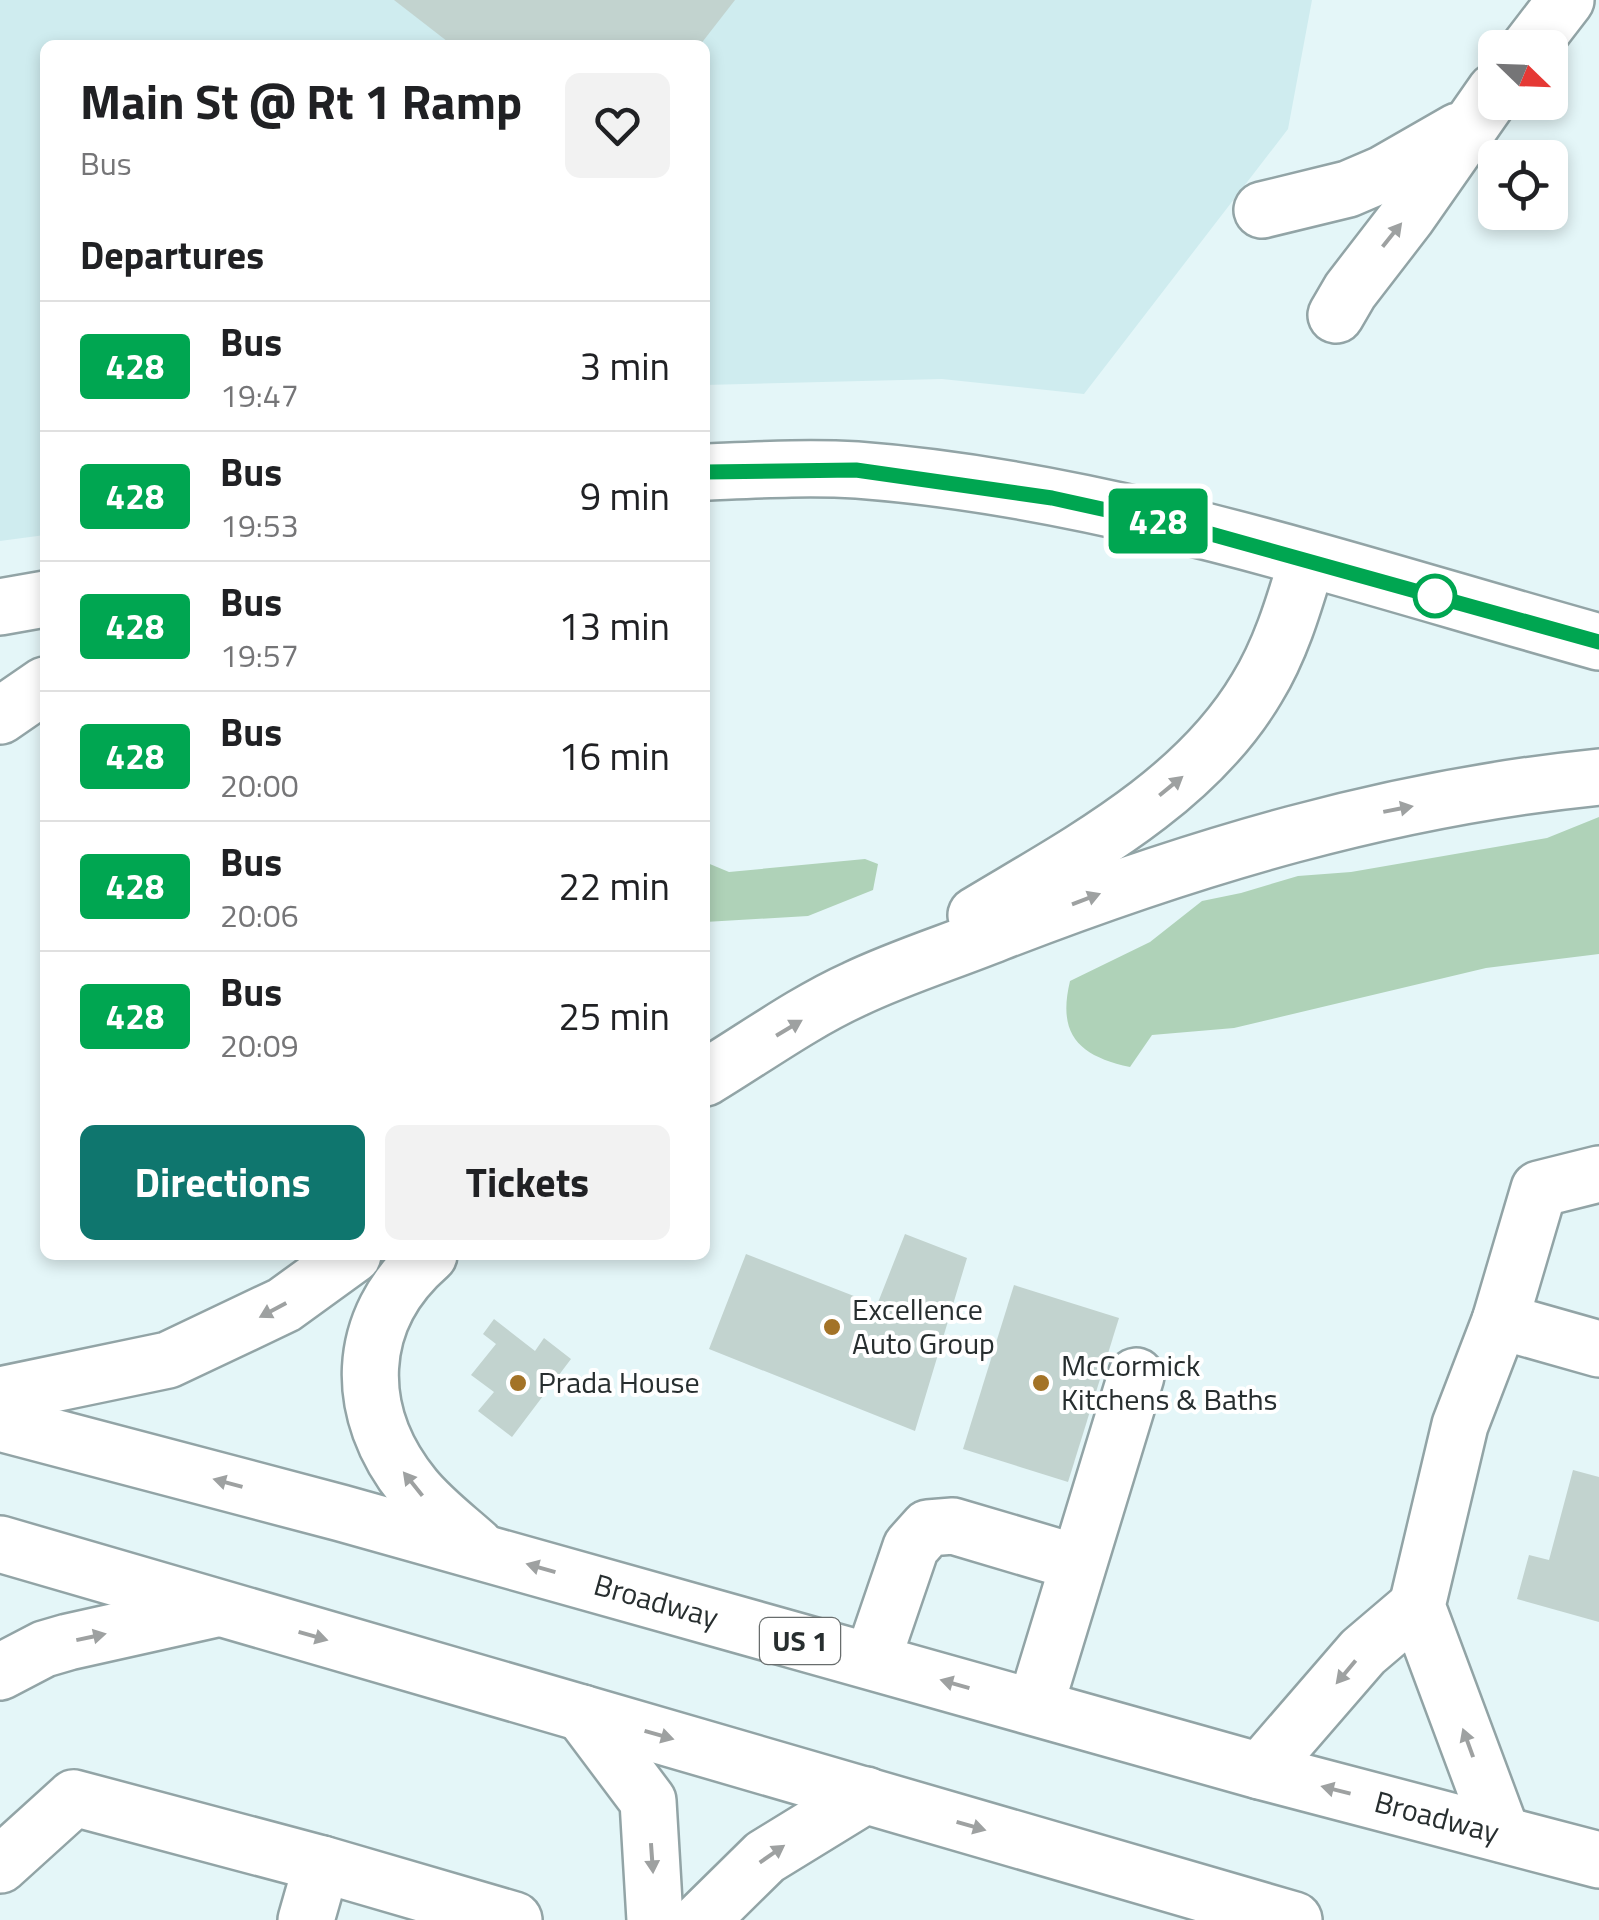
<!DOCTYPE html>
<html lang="en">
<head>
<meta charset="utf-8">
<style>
	:root { --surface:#fff; --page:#f2f2f2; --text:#202124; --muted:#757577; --line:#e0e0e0; --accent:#0f766e }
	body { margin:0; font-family:"Titillium Web",sans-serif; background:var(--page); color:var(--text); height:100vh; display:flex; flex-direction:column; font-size:38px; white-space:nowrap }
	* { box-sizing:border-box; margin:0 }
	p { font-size:32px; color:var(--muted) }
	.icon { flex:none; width:55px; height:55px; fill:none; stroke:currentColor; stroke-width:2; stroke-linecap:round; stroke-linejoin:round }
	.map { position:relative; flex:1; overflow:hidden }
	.side { position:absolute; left:40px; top:40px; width:670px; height:1220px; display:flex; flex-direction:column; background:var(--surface); border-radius:15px; box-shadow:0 5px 15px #0003 }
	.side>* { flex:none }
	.badge { padding:0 20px; border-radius:8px; font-size:35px; line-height:65px }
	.needle { width:65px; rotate:113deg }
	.tools { position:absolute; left:1478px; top:30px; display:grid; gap:20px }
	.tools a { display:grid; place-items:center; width:90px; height:90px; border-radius:15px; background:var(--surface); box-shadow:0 5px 15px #0003; font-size:50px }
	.map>.badge { position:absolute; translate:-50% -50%; box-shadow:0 0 0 5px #fff }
	h2 { padding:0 40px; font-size:38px; line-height:90px }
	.round { display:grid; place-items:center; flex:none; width:105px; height:105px; border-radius:15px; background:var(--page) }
	.summary { display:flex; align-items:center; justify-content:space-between; height:170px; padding:0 40px }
	h1 { font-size:48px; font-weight:700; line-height:75px }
	.cta { display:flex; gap:20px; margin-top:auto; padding:20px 40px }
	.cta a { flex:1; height:115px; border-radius:15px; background:var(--accent); color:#fff; font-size:40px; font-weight:700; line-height:115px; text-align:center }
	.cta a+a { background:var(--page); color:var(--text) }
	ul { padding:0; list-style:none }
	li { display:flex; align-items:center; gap:30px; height:130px; padding:0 40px; border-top:2px solid var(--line) }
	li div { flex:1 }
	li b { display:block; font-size:38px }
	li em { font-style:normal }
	li .badge { min-width:110px; font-weight:700; text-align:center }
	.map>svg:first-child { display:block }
	.built { fill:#cfecef }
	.green { fill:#afd2b8 }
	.building { fill:#c2d3cf }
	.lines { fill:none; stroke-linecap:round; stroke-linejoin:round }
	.minor-casing { stroke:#92a4a6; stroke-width:60 }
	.major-casing { stroke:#92a4a6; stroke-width:60 }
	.highway-casing { stroke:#92a4a6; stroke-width:60 }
	.minor { stroke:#fff; stroke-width:55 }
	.major { stroke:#fff; stroke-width:55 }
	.highway { stroke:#fff; stroke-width:55 }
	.oneway { fill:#9ea1a1 }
	.line-casing { stroke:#fff; stroke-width:22 }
	.line { stroke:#00a651; stroke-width:15 }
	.stop-dot { fill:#fff; stroke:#00a651; stroke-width:5 }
	.poi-dot { fill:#a37327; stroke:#fff; stroke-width:4 }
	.labels { text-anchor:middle; stroke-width:8; stroke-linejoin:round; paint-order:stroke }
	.shield { fill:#fff; stroke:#686d6d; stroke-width:2.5 }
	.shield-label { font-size:28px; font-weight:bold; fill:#272e2f }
	.poi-label { font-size:30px; fill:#272e2f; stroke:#fff; text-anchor:start }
	.street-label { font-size:30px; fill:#272e2f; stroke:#fff }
</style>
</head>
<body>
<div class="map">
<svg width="1599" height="1920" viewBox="0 0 1599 1920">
	<rect width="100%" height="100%" fill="#e4f6f8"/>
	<polygon class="built" points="0,0 1312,0 1288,129 1084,394 942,379 705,385 705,45 45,45 45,535 0,541"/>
	<g class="green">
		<path d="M1599,817V954L1486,968L1234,1028L1152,1035L1130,1067C1079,1056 1057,1035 1070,981L1150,942L1202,901L1241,893L1298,876L1351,872L1547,838Z"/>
		<polygon points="865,859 878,864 873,890 808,916 705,922 705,862 729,872"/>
	</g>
	<g class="building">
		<polygon points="394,0 735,0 700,45 452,45"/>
		<polygon points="905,1234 967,1258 915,1431 709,1349 746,1254 877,1305"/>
		<polygon points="1014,1285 1119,1318 1068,1482 963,1449"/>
		<polygon points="494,1319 535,1351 544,1338 571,1359 512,1437 478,1411 494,1392 471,1375 496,1344 483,1334"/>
		<polygon points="1573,1470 1599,1477 1599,1622 1517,1599 1529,1555 1549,1560"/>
	</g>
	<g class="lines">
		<g class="minor-casing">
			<g id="minor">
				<polyline points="1529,48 1566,0"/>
				<polyline points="1262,210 1348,189 1383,174 1458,131"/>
				<polyline points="1336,315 1350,291 1407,217 1495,91"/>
				<polyline points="1500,1321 1599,1349"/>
				<polyline points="872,1661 911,1547 928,1528 953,1526 1078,1563"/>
				<polyline points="1035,1707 1136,1376"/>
				<polyline points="582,1713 648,1801 655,1920"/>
				<polyline points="1260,1771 1363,1652 1417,1606"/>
				<polyline points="1502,1834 1417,1606 1460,1425 1500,1321 1539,1189 1599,1174"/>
				<polyline points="0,1865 74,1798 322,1864"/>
				<polyline points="306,1920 322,1864 514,1920"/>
				<polyline points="701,1920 765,1857 866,1795"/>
			</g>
		</g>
		<g class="major-casing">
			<g id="major">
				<path d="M705,472C755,470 807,467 857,470C1108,489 1358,575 1599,642"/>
				<polyline points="0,716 45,685"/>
			</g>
		</g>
		<g class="highway-casing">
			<g id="highway">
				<polyline points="0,607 45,599"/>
				<path d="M976,915C1077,854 1195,793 1257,688C1281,649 1294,604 1307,561"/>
				<path d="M705,1078C753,1049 804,1012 855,989C901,967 950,952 997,933C1193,857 1389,798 1599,777"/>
				<path d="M429,1255C354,1320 353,1413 414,1488C432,1510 456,1528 476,1546"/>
				<polyline points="0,1395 168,1360 284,1305 353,1255"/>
				<path id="s1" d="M0,1423L341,1513L1260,1771L1599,1860"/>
				<polyline points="0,1544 1294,1920"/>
				<polyline points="0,1672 44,1649 68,1642 216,1609"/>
			</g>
		</g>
		<use href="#minor" class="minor"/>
		<use href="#major" class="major"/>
		<use href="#highway" class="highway"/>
	</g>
	<defs><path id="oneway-solid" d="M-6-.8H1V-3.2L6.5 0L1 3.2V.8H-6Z" transform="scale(2.5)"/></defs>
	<g class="oneway">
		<use href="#oneway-solid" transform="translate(1392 235) rotate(-51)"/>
		<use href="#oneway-solid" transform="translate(1171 786) rotate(-39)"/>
		<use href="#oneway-solid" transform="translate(1398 809) rotate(-11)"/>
		<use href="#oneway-solid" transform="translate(1086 899) rotate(-21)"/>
		<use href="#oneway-solid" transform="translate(789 1028) rotate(-31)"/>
		<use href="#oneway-solid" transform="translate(273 1310) rotate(152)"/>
		<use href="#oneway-solid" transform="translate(228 1483) rotate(-165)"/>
		<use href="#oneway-solid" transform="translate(413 1484) rotate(-129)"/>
		<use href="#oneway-solid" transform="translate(541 1568) rotate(-164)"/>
		<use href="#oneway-solid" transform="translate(313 1636) rotate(16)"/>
		<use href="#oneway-solid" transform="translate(91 1637) rotate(-12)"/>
		<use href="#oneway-solid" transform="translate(1346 1672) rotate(130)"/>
		<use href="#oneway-solid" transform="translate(955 1684) rotate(-164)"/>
		<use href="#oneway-solid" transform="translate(659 1735) rotate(16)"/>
		<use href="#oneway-solid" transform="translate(1468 1743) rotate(-110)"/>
		<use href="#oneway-solid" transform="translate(1336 1790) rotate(-166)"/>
		<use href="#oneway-solid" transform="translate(971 1826) rotate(16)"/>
		<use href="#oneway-solid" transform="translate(772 1854) rotate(-35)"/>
		<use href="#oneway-solid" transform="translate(652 1858) rotate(86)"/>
	</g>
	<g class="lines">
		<g class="line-casing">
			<polyline id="line" points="705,472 856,470 1052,498 1193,529 1599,642"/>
		</g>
		<use href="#line" class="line"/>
	</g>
	<circle class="stop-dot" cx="1435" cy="596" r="20"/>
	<g class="poi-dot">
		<circle cx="832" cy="1327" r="10"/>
		<circle cx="518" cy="1383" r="10"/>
		<circle cx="1041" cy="1383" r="10"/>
	</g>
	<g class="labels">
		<rect class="shield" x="760" y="1618" width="80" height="46" rx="8"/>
		<g class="shield-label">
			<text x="800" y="1651">US 1</text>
		</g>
		<g class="poi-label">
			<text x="852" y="1320">Excellence<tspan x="852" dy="34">Auto Group</tspan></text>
			<text x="1061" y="1376">McCormick<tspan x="1061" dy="34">Kitchens &amp; Baths</tspan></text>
			<text x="538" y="1393">Prada House</text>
		</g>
		<g class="street-label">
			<text dy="10" stroke="none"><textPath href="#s1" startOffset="680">Broadway</textPath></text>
			<text dy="10" stroke="none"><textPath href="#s1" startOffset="1490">Broadway</textPath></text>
		</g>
	</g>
</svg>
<div class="tools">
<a><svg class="needle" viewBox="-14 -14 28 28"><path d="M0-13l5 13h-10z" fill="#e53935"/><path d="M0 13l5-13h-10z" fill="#757577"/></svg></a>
<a><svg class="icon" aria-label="locate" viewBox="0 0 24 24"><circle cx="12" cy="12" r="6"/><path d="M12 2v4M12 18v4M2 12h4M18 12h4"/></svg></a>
</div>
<b class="badge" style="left:1158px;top:521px;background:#00a651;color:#fff">428</b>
<section class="side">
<div class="summary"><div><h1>Main St @ Rt 1 Ramp</h1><p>Bus</p></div><a class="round"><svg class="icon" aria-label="heart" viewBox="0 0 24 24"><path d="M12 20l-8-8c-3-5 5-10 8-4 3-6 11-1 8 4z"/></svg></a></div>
<h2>Departures</h2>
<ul>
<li><span class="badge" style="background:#00a651;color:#fff">428</span><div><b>Bus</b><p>19:47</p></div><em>3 min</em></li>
<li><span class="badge" style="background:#00a651;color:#fff">428</span><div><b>Bus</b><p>19:53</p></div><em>9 min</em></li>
<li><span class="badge" style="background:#00a651;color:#fff">428</span><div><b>Bus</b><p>19:57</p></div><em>13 min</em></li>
<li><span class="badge" style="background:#00a651;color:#fff">428</span><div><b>Bus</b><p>20:00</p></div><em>16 min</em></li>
<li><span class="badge" style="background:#00a651;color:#fff">428</span><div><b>Bus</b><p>20:06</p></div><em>22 min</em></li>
<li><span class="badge" style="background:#00a651;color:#fff">428</span><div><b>Bus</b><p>20:09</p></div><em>25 min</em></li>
</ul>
<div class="cta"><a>Directions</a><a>Tickets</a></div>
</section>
</div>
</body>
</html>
